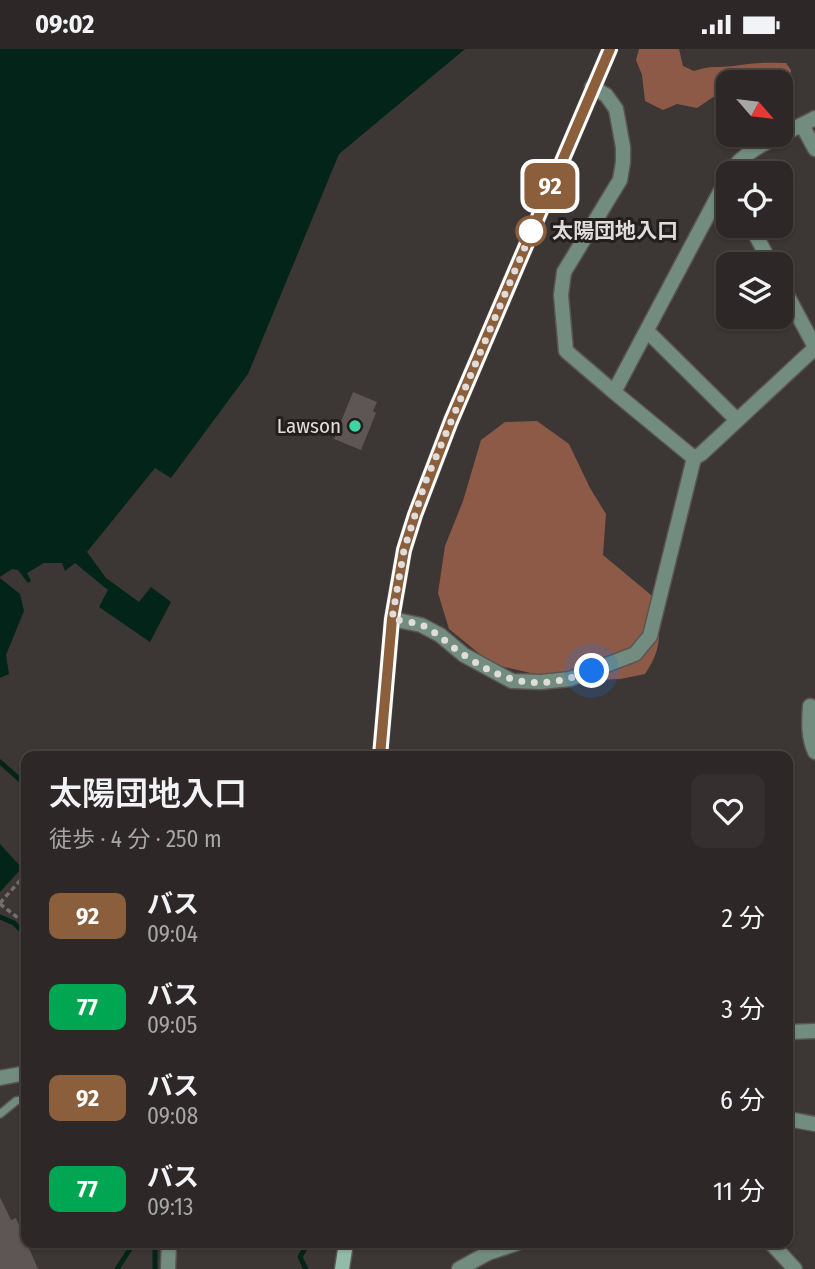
<!DOCTYPE html>
<html lang="ja">
<head>
<meta charset="utf-8">
<style>
	:root { --surface:#2d2827; --page:#35302f; --text:#f1f3f6; --muted:#a7a6a7; --line:#484444 }
	body { margin:0; font-family:"Fira Sans Condensed","Noto Sans JP",sans-serif; background:var(--page); color:var(--text); height:100vh; display:flex; flex-direction:column; font-size:26px; white-space:nowrap }
	* { box-sizing:border-box; margin:0 }
	p { font-size:23px; color:var(--muted) }
	.icon { flex:none; width:38px; height:38px; fill:none; stroke:currentColor; stroke-width:2; stroke-linecap:round; stroke-linejoin:round }
	.map { position:relative; flex:1; overflow:hidden }
	.side { position:absolute; left:21px; top:702px; width:772px; height:497px; display:flex; flex-direction:column; background:var(--surface); border-radius:14px; box-shadow:0 2px 5px #0004,0 0 0 2px var(--line) }
	.side>* { flex:none }
	.badge { padding:0 14px; border-radius:10px; font-size:24px; line-height:46px }
	.needle { width:46px; rotate:118deg }
	.fabs { position:absolute; left:716px; top:21px; display:grid; gap:14px }
	.fabs a { display:grid; place-items:center; width:77px; height:77px; border-radius:14px; background:var(--surface); box-shadow:0 2px 5px #0004,0 0 0 2px var(--line); font-size:35px }
	.you { position:absolute; width:35px; height:35px; margin:-18px; border:5px solid #fff; border-radius:50%; background:#1a73e8; box-shadow:0 0 0 10px #1a73e833 }
	.map>.badge { position:absolute; translate:-50% -50%; box-shadow:0 0 0 4px #fff }
	.round { display:grid; place-items:center; flex:none; width:74px; height:74px; border-radius:14px; background:var(--page) }
	.summary { display:flex; align-items:center; justify-content:space-between; height:119px; padding:0 28px }
	h1 { font-size:33px; font-weight:600; line-height:52px }
	ul { padding:0; list-style:none }
	li { display:flex; align-items:center; gap:21px; height:91px; padding:0 28px }
	li div { flex:1 }
	li b { display:block; font-size:26px }
	li em { font-style:normal }
	li .badge { min-width:77px; font-weight:700; text-align:center }
	.status { display:flex; justify-content:space-between; align-items:center; height:49px; padding:0 35px; background:var(--surface); direction:ltr }
	.status svg { height:19px; fill:currentColor }
	.map>svg:first-child { display:block }
	.forest { fill:#8e5a48 }
	.water { fill:#032519 }
	.lines { fill:none; stroke-linecap:round; stroke-linejoin:round }
	.stream { stroke:#032519; stroke-width:5 }
	.building { fill:#5d5654 }
	.service-casing { stroke:#5a5452; stroke-width:10 }
	.minor-casing { stroke:#5a5452; stroke-width:17 }
	.tertiary-casing { stroke:#5a5452; stroke-width:17 }
	.secondary-casing { stroke:#5a5452; stroke-width:17 }
	.path { stroke:#746e6d; stroke-width:3.5; stroke-dasharray:5 3.5; stroke-linecap:butt }
	.service { stroke:#728c80; stroke-width:7 }
	.minor { stroke:#728c80; stroke-width:14 }
	.tertiary { stroke:#728c80; stroke-width:14 }
	.secondary { stroke:#92bba9; stroke-width:14 }
	.line-casing { stroke:#fff; stroke-width:16 }
	.line { stroke:#8b5e3c; stroke-width:10 }
	.walk { stroke:#e0dcdb; stroke-width:7; stroke-dasharray:0 12.6 }
	.stop-dot { fill:#fff; stroke:#8b5e3c; stroke-width:3.5 }
	.poi-dot { fill:#3ed4a3; stroke:#211e1d; stroke-width:2.5 }
	.labels { text-anchor:middle; stroke-width:6; stroke-linejoin:round; paint-order:stroke }
	.stop-label { font-size:21px; font-weight:bold; fill:#e0dcdb; stroke:#211e1d; text-anchor:start }
	.poi-label { font-size:21px; fill:#e0dcdb; stroke:#211e1d; text-anchor:end }
</style>
</head>
<body>
<div class="status"><b>09:02</b><svg viewBox="0 0 49 12"><path d="M0 12V9h3v3zM5 12V6h3v6zM10 12V3h3v9zM15 12V0h3v12zM26 1h20v11H26zM47 4h2v5h-2z"/></svg></div>
<div class="map">
<svg width="815" height="1220" viewBox="0 0 815 1220">
	<rect width="100%" height="100%" fill="#3c3634"/>
	<g class="forest">
		<path d="M639,0H679L683,17L694,22C711,16 718,19 734,17C755,14 764,13 786,14L791,21V27L760,33H728V38L697,59L677,55L663,61L645,52L642,26L636,11Z"/>
		<path d="M537,372L569,395L590,439L606,465L603,506L657,551C659,583 664,597 645,625L620,630L565,632L492,615L449,580L438,544L445,497L463,452L481,391L505,373Z"/>
	</g>
	<g class="water">
		<polygon points="0,0 465,0 339,105 248,325 171,429 155,419 87,503 106,529 139,553 151,538 171,553 150,593 99,558 108,541 75,514 65,522 62,514 44,514 27,524 31,532 28,534 18,521 12,520 0,528"/>
		<polygon points="0,529 20,545 24,562 6,606 9,625 0,629"/>
		<polygon points="0,795 22,819 0,843"/>
	</g>
	<g class="lines">
		<g class="stream">
			<polyline points="0,713 26,736"/>
			<polyline points="0,868 14,874 26,886"/>
			<polyline points="117,1220 134,1194"/>
			<polyline points="155,1220 155,1194"/>
			<polyline points="306,1220 300,1208 308,1194"/>
		</g>
	</g>
	<g class="building">
		<polygon points="353,343 377,353 373,362 376,364 361,401 334,390"/>
		<polygon points="0,1148 11,1171 16,1169 38,1220 0,1220"/>
	</g>
	<g class="lines">
		<g class="service-casing">
			<polyline id="service" points="0,1065 16,1052 26,1050"/>
		</g>
		<g class="minor-casing">
			<g id="minor">
				<polyline points="592,38 606,46 616,60 623,98 623,113 620,131 564,223 561,246 566,302 614,343"/>
				<polyline points="802,76 815,100"/>
				<path d="M730,124C743,99 790,83 815,69"/>
				<polyline points="728,128 614,343 694,409 701,405 815,299"/>
				<polyline points="751,177 771,215"/>
				<polyline points="780,233 815,298"/>
				<polyline points="647,282 737,371"/>
				<polyline points="392,570 421,576 440,586 464,606 512,632 541,633 570,630 635,605 650,587 694,409"/>
				<path d="M810,657C809,673 808,688 815,703"/>
				<polyline points="788,983 815,982"/>
				<polyline points="788,1070 815,1075"/>
				<polyline points="771,1194 795,1220"/>
				<polyline points="168,1220 169,1194"/>
				<polyline points="459,1220 488,1204 518,1194"/>
			</g>
		</g>
		<g class="tertiary-casing">
			<polyline id="tertiary" points="0,1029 26,1024"/>
		</g>
		<g class="secondary-casing">
			<g id="secondary">
				<polyline points="380,707 392,570 404,501 415,466 451,372 610,0"/>
				<polyline points="342,1220 346,1194"/>
			</g>
		</g>
		<g class="path">
			<polyline points="0,854 26,825"/>
			<polyline points="0,855 26,875"/>
		</g>
		<use href="#service" class="service"/>
		<use href="#minor" class="minor"/>
		<use href="#tertiary" class="tertiary"/>
		<use href="#secondary" class="secondary"/>
	</g>
	<g class="lines">
		<g class="line-casing">
			<polyline id="line" points="380,707 392,570 404,501 415,466 451,372 610,0"/>
		</g>
		<use href="#line" class="line"/>
		<path class="walk" d="M531,182L533,179L425,434L404,501L392,570C402,572 415,573 424,577C439,585 450,597 464,606C509,637 541,641 592,622"/>
	</g>
	<circle class="stop-dot" cx="531" cy="182" r="14"/>
	<circle class="poi-dot" cx="355" cy="377" r="7"/>
	<g class="labels">
		<g class="stop-label">
			<text x="552" y="189">太陽団地入口</text>
		</g>
		<g class="poi-label">
			<text x="341" y="384">Lawson</text>
		</g>
	</g>
</svg>
<div class="fabs">
<a><svg class="needle" viewBox="-14 -14 28 28"><path d="M0-13l5 13h-10z" fill="#e53935"/><path d="M0 13l5-13h-10z" fill="#a7a6a7"/></svg></a>
<a><svg class="icon" aria-label="locate" viewBox="0 0 24 24"><circle cx="12" cy="12" r="6"/><path d="M12 2v4M12 18v4M2 12h4M18 12h4"/></svg></a>
<a><svg class="icon" aria-label="layers" viewBox="0 0 24 24"><path d="M12 4l9 5-9 5-9-5zM3 14l9 5 9-5"/></svg></a>
</div>
<div class="you" style="left:592px;top:622px"></div>
<b class="badge" style="left:550px;top:137px;background:#8b5e3c;color:#fff">92</b>
<section class="side">
<div class="summary"><div><h1>太陽団地入口</h1><p>徒歩 · 4 分 · 250 m</p></div><a class="round"><svg class="icon" aria-label="heart" viewBox="0 0 24 24"><path d="M12 20l-8-8c-3-5 5-10 8-4 3-6 11-1 8 4z"/></svg></a></div>
<ul>
<li><span class="badge" style="background:#8b5e3c;color:#fff">92</span><div><b>バス</b><p>09:04</p></div><em>2 分</em></li>
<li><span class="badge" style="background:#00a651;color:#fff">77</span><div><b>バス</b><p>09:05</p></div><em>3 分</em></li>
<li><span class="badge" style="background:#8b5e3c;color:#fff">92</span><div><b>バス</b><p>09:08</p></div><em>6 分</em></li>
<li><span class="badge" style="background:#00a651;color:#fff">77</span><div><b>バス</b><p>09:13</p></div><em>11 分</em></li>
</ul>
</section>
</div>
</body>
</html>
